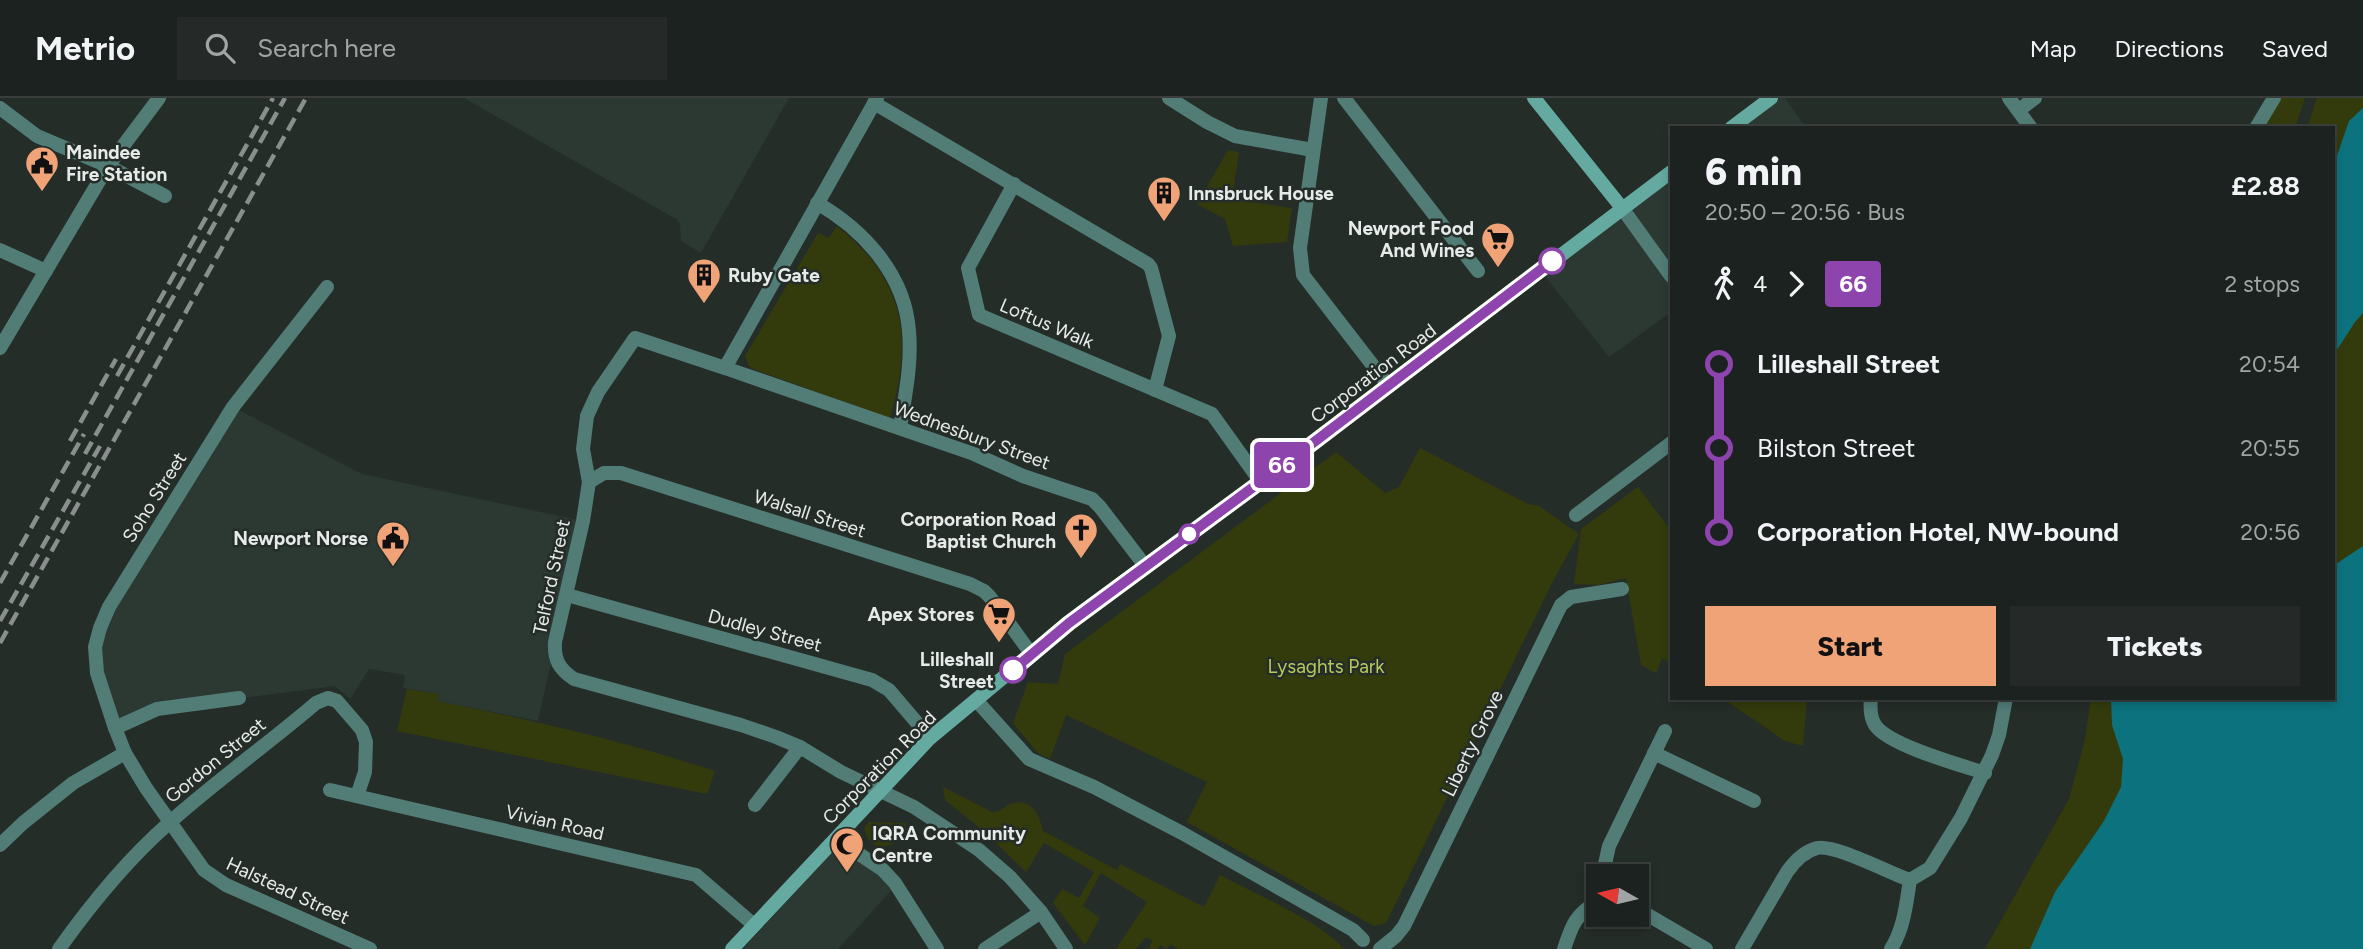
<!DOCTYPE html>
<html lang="en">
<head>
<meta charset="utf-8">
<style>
	:root { --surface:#1c221f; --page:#252a28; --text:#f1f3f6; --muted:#a0a4a4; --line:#3a3f3d; --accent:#efa377 }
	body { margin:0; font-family:Figtree,sans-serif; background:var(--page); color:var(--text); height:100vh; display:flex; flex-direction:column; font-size:26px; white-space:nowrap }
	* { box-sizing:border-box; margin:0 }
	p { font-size:23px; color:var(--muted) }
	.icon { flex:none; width:38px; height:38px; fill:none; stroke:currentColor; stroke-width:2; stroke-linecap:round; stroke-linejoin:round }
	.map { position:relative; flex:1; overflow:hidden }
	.side { position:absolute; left:1670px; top:28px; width:665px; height:574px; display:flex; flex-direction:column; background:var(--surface); border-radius:0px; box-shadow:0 4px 10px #0003,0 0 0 2px var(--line) }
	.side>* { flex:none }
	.badge { padding:0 14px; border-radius:5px; font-size:24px; line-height:46px }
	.needle { width:46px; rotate:278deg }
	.tools { position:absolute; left:1586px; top:766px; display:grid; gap:14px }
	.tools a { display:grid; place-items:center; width:63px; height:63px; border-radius:0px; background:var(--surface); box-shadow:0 4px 10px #0003,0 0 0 2px var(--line); font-size:35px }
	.map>.badge { position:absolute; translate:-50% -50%; box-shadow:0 0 0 4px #fff }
	.legs { display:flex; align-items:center; gap:10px; height:77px; padding:0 35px; font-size:23px }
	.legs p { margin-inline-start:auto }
	.head { display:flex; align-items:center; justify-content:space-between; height:119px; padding:0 35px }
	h1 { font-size:38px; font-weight:800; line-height:52px }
	.primary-button { display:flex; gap:14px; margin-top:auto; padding:14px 35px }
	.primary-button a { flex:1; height:80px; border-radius:0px; background:var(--accent); color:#111; font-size:28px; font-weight:800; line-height:80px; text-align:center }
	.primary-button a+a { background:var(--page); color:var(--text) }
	ul { padding:0 35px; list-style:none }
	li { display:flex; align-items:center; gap:24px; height:84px; font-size:26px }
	li i { display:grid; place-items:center; width:10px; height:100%; margin:0 9px; background:currentColor }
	li i::after { content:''; width:18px; height:18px; margin:-9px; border:5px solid; border-radius:50%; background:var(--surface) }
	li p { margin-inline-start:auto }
	li:first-child i { background:linear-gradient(#0000 50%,currentColor 0) }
	li:last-child i { background:linear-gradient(currentColor 50%,#0000 0) }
	header { display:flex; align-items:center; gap:42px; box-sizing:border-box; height:98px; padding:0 35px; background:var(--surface); border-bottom:2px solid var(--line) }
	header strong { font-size:33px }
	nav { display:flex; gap:38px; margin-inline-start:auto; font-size:24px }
	.search { width:490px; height:63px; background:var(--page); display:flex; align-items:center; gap:18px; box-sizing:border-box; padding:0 24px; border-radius:0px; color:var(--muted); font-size:26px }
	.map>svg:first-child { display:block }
	.built { fill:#2b3932 }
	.green { fill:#333b0c }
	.water { fill:#0c737e }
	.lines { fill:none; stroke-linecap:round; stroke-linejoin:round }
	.street { stroke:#527c76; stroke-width:14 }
	.secondary { stroke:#65aaa1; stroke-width:14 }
	.rail { stroke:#898f8c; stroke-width:4.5; stroke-dasharray:14 7; stroke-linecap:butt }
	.line-1-casing { stroke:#fff; stroke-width:16 }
	.line-1 { stroke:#8e44ad; stroke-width:10 }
	.stop-1-dot { fill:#fff; stroke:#8e44ad; stroke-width:3.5 }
	.labels { text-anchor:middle; stroke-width:5; stroke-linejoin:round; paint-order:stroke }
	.poi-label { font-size:19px; font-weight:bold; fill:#e6eae8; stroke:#252d29; text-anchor:start }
	.street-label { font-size:19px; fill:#e6eae8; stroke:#252d29 }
	.stop-label { font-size:19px; font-weight:bold; fill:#e6eae8; stroke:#252d29; text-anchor:end }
	.park-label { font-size:19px; fill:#b7c95d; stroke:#252d29 }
</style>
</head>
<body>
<header>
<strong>Metrio</strong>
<div class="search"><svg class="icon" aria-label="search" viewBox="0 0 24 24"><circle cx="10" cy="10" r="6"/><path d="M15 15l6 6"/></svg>Search here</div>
<nav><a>Map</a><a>Directions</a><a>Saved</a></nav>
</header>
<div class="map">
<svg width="2363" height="851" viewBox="0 0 2363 851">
	<rect width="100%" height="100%" fill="#252d29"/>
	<g class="built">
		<polygon points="464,0 789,0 701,155 681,143 680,126 676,121"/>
		<polygon points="1771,0 1785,0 1806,30 1731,30"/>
		<polygon points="1671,74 1671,214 1609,259 1540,172"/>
		<polygon points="233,309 362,376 583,423 538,623 438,603 439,596 403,590 405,577 369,571 350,601 335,588 157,611 115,630 106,604 100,530"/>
		<polygon points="849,735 900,783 838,851 743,851"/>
	</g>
	<g class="green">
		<polygon points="2278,0 2305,0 2295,30 2258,30"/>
		<polygon points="2317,0 2363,0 2363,579 2333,600 2333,30 2307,30"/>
		<polygon points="1228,52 1239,54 1232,101 1292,110 1287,144 1233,148 1225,121 1197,106"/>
		<path d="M837,128C906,184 913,239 890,320L750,270L745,258L818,135L829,140Z"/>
		<polygon points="1420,350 1528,406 1539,408 1579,436 1553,483 1386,825 1374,828 1187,724 1207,684 1066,617 1050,661 1038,655 1013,625 1028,584 1058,586 1065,556 1336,354 1385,395 1399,389"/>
		<polygon points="1638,389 1671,433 1671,566 1662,560 1656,575 1641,567 1626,480 1599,487 1574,486 1581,431"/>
		<path d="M407,591L439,596L438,603C532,622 624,643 715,673L707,696L397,633Z"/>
		<polygon points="1722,600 1807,600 1803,648 1785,643"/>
		<polygon points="2091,600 2262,600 2165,851 1985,851 2069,701 2085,642"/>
		<path d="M943,689L992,714C1002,714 1005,707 1013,705C1032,700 1040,718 1043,733L1117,772L1120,766L1204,809L1220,777C1253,795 1322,824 1344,851H1178L1170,846L1167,851L1160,847L1158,851H1148L1153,842L1145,840L1136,851H1116L1147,804L1101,775L1083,808L1100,820L1085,847L1053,805L1062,791L1079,800L1094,774L1044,745L1026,774L984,733L945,702Z"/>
		<path d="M868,724L906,725C906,742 882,758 869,742C867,739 866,735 864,731Z"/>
	</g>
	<g class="water">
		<polygon points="2363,10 2363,215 2355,224 2333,258 2333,69 2349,23"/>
		<polygon points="2363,448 2363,851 2030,851 2055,794 2104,723 2121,689 2123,661 2112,627 2111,600 2333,600 2333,468"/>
	</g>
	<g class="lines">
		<g class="street">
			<path d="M877,0L725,270L635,240L598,294L587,318L583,351L589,384L583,423L555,544C554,562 559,571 574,581L741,627L776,639L800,649L841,674L914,709L979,752L1010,779L1041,814L1066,851"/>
			<polyline points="1169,0 1207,24 1235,38 1313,52"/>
			<polyline points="1321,0 1300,150 1303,177 1388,287"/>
			<polyline points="1344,0 1478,173"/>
			<polyline points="2009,0 2031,30"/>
			<polyline points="874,5 1148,166 1151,170 1169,238 1155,292"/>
			<polyline points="0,10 37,38 108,68 165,98"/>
			<polyline points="2019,12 2035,0"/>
			<polyline points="2256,30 2274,0"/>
			<polyline points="1014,86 968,170 979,217 1212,316 1260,383"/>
			<path d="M817,105C864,132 905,177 909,233C912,266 905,298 900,330"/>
			<polyline points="1622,110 1671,178"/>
			<polyline points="0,152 46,173"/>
			<polyline points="327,189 233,309 109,509 100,530 95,549 97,575 115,630 125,655 146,690 204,772 226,787 370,851"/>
			<polyline points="0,250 108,68 159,0"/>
			<polyline points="725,270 974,356 1023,378 1092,401 1100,409 1146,469"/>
			<polyline points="589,384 604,375 621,375 970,486 984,493 990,499 1032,557"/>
			<polyline points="1576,417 1671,345"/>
			<polyline points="567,497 872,582 889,592 930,640"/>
			<path d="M1871,600C1870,609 1870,619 1875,627C1888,647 1960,667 1985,675"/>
			<polyline points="976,602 1029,661 1094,689 1182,735 1353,832 1363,842"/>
			<polyline points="115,630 157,611 239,600"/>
			<polyline points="1654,655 1754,703"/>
			<polyline points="330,692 696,777 754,827"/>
			<polyline points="755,707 800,649"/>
			<polyline points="0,747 23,725 73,685 125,655"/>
			<polyline points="862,758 883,772 895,785 937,851"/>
			<polyline points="1606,779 1605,766 1609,748 1665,633"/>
			<polyline points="1636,810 1706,851"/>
			<path d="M59,851C91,806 128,761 169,725C216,683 268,646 316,605L328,600L337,603L362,632L366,644L365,674L357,698"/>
			<polyline points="985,851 1041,814"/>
			<polyline points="1380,851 1396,838 1404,828 1561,507 1571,499 1622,491"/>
			<path d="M1564,851C1572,827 1575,817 1598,803"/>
			<path d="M1742,851L1787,774C1794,764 1805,753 1817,750C1835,746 1889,775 1910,782"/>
			<path d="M1891,851C1904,830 1906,807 1910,782L1930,770L1961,720L1992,657L1999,637L2006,600"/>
		</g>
		<g class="secondary">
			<polyline points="1534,0 1622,110"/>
			<polyline points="1731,30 1771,0"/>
			<polyline points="732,851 930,640 1081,515 1305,351 1671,74"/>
		</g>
		<g class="rail">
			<polyline points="117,278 273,0"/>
			<polyline points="70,343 116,261"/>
			<polyline points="85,356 285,0"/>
			<polyline points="0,485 84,336"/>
			<polyline points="0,523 100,348"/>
			<polyline points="0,545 306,0"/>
		</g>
	</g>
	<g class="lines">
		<g class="line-1-casing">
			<polyline id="line-1" points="1013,572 1069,525 1305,351 1552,163"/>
		</g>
		<use href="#line-1" class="line-1"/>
	</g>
	<defs>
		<g id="civic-pin" transform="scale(1.75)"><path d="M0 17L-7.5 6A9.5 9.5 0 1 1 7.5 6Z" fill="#efa377" stroke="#252d29"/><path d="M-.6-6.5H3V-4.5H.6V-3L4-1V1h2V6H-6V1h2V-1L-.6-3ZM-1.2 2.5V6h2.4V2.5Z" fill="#111"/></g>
		<g id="building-pin" transform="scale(1.75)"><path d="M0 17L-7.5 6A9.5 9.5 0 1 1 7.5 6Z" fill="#efa377" stroke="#252d29"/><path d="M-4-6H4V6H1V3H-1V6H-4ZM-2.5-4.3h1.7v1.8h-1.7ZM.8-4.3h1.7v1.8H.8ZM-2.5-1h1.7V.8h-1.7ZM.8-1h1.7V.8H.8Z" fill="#111"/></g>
		<g id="supermarket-pin" transform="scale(1.75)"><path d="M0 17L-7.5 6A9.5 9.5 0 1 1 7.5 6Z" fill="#efa377" stroke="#252d29"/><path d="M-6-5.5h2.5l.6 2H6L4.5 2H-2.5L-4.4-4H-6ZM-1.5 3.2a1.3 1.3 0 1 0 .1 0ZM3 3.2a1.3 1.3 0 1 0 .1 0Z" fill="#111"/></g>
		<g id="church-pin" transform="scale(1.75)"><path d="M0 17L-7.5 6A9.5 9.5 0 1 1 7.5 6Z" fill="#efa377" stroke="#252d29"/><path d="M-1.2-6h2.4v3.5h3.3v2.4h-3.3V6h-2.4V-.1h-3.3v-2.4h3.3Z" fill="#111"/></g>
		<g id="mosque-pin" transform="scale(1.75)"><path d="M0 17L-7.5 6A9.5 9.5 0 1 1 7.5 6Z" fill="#efa377" stroke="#252d29"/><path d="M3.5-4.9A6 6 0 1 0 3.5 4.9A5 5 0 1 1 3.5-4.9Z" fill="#111"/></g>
	</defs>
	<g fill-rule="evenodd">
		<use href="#civic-pin" x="42" y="65"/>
		<use href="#building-pin" x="1164" y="95"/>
		<use href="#supermarket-pin" x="1498" y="141"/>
		<use href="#building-pin" x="704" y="177"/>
		<use href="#church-pin" x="1081" y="432"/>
		<use href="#civic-pin" x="393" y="440"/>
		<use href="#supermarket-pin" x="999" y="516"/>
		<use href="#mosque-pin" x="847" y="746"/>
	</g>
	<g class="stop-1-dot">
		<circle cx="1552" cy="163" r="12"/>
		<circle cx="1189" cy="436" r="9"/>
		<circle cx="1013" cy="572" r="12"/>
	</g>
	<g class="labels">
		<g class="poi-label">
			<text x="66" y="61">Maindee<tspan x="66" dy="22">Fire Station</tspan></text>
			<text x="1188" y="102">Innsbruck House</text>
			<text x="1474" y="137" text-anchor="end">Newport Food<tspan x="1474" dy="22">And Wines</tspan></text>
			<text x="728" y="184">Ruby Gate</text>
			<text x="1056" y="428" text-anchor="end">Corporation Road<tspan x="1056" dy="22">Baptist Church</tspan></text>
			<text x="368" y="447" text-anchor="end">Newport Norse</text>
			<text x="974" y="523" text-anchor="end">Apex Stores</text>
			<text x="872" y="742">IQRA Community<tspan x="872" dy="22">Centre</tspan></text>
		</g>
		<g class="street-label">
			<text transform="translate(1047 225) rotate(23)" y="7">Loftus Walk</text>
			<text transform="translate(1373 275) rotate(-37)" y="7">Corporation Road</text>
			<text transform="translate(972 337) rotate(20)" y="7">Wednesbury Street</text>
			<text transform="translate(154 399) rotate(-58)" y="7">Soho Street</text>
			<text transform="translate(810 415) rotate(18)" y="7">Walsall Street</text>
			<text transform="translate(551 479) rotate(-78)" y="7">Telford Street</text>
			<text transform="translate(765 532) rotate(15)" y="7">Dudley Street</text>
			<text transform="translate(1472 645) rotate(-64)" y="7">Liberty Grove</text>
			<text transform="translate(215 662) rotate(-39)" y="7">Gordon Street</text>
			<text transform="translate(879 669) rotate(-45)" y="7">Corporation Road</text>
			<text transform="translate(555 724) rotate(13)" y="7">Vivian Road</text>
			<text transform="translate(288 792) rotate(25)" y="7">Halstead Street</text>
		</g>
		<g class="stop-label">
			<text x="994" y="568">Lilleshall<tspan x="994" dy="22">Street</tspan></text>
		</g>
		<g class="park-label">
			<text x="1326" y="575">Lysaghts Park</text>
		</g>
	</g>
</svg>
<div class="tools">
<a><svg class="needle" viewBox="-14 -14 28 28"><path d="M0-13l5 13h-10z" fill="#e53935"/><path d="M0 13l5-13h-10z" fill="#a0a4a4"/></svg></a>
</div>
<b class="badge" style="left:1282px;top:367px;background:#8e44ad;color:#fff">66</b>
<section class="side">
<div class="head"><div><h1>6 min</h1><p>20:50 – 20:56 · Bus</p></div><b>£2.88</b></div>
<div class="legs"><svg class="icon" aria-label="walk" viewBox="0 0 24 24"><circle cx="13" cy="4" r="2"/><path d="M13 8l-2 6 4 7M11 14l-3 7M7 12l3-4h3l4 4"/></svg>4<svg class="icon" aria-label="forward" viewBox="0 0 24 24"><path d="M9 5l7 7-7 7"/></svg><b class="badge" style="background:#8e44ad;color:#fff">66</b><p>2 stops</p></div>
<ul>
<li><i style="color:#8e44ad"></i><b>Lilleshall Street</b><p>20:54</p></li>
<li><i style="color:#8e44ad"></i><span>Bilston Street</span><p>20:55</p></li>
<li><i style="color:#8e44ad"></i><b>Corporation Hotel, NW-bound</b><p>20:56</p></li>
</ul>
<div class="primary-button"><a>Start</a><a>Tickets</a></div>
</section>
</div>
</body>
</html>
